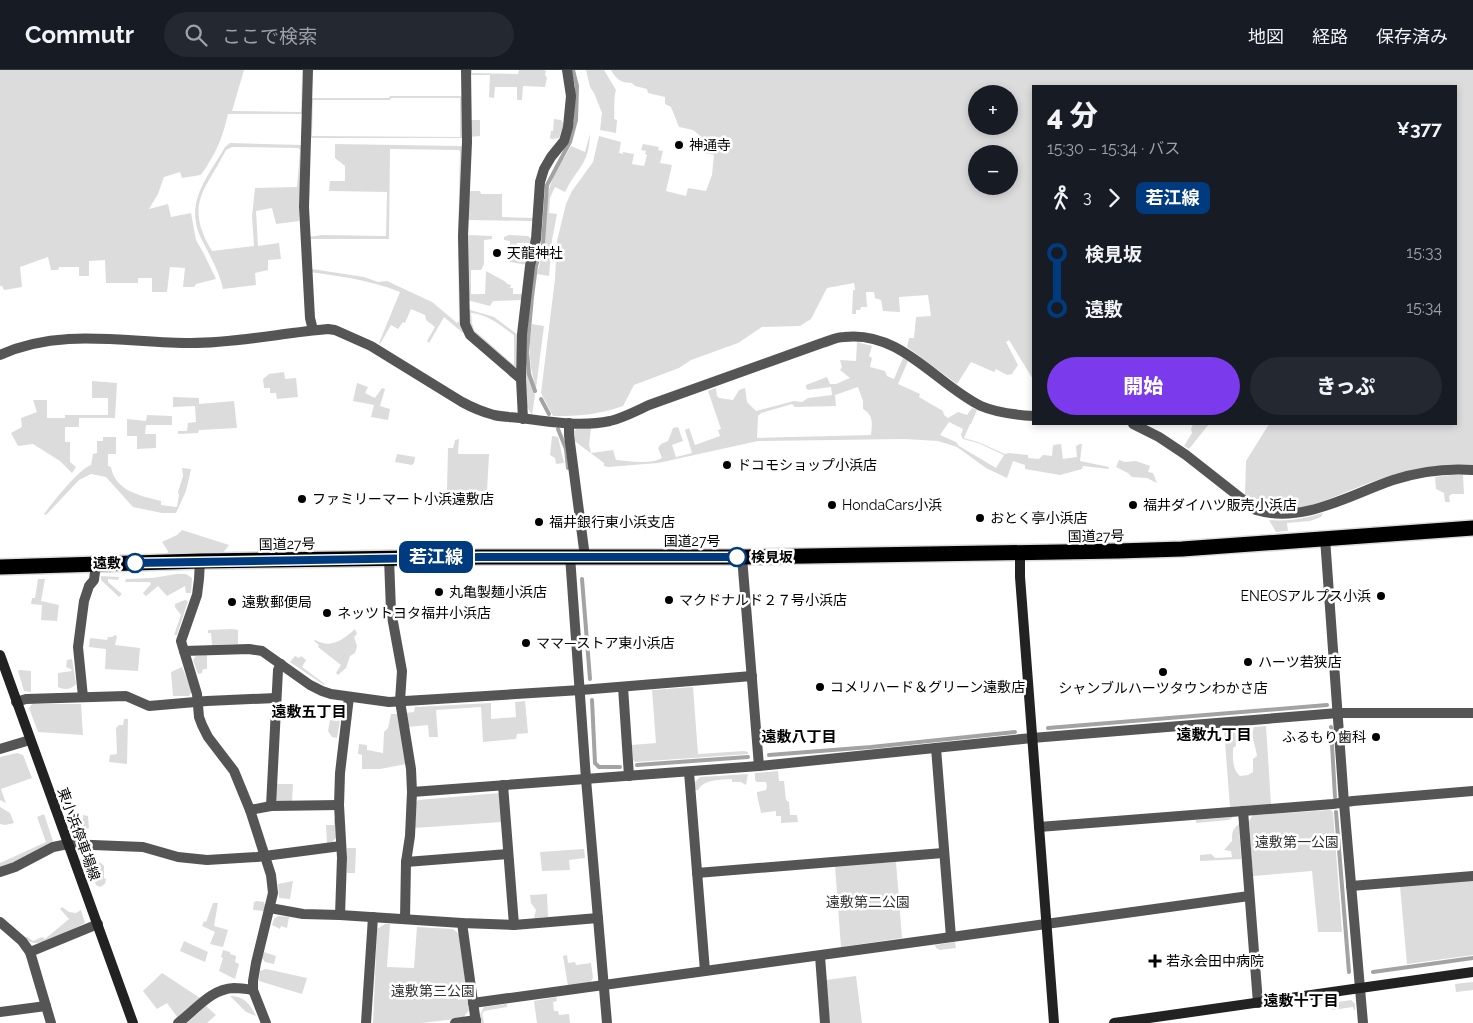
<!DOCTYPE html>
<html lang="ja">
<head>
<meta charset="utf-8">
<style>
	:root { --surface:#171b24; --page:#242831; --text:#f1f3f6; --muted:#9ea1a6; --line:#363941; --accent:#7c3aed }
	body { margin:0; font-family:Raleway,"Noto Sans JP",sans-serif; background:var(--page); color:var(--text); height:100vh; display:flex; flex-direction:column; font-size:19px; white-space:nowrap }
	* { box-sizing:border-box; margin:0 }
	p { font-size:16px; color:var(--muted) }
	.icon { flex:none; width:28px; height:28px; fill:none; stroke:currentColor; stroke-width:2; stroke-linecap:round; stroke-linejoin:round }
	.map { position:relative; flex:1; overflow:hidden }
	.panel { position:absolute; left:1032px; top:15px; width:425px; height:340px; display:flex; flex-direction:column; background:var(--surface); border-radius:0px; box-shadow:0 2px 8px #0003 }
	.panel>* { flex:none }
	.badge { padding:0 10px; border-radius:8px; font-size:18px; line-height:32px }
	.fabs { position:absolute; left:968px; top:15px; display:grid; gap:10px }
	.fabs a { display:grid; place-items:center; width:50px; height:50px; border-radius:50%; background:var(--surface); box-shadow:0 2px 8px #0003; font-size:25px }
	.map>.badge { position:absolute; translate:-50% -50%; box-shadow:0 0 0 2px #fff }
	.legs { display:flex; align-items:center; gap:8px; height:55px; padding:0 15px; font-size:16px }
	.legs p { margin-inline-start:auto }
	.summary { display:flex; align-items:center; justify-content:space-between; height:85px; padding:0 15px }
	h1 { font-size:28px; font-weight:800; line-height:38px }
	.primary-button { display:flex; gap:10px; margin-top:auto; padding:10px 15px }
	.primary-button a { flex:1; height:58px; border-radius:30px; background:var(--accent); color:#fff; font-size:20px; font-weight:800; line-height:58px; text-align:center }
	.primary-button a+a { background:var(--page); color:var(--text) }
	ul { padding:0 15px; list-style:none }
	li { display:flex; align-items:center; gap:18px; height:55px; font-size:19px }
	li i { display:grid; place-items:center; width:8px; height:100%; margin:0 6px; background:currentColor }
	li i::after { content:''; width:12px; height:12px; margin:-6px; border:4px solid; border-radius:50%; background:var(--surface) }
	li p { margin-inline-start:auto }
	li:first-child i { background:linear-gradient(#0000 50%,currentColor 0) }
	li:last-child i { background:linear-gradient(currentColor 50%,#0000 0) }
	header { display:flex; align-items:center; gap:30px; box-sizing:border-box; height:70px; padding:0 25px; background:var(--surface); border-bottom:1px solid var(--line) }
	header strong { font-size:24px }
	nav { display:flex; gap:28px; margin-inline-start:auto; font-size:18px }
	.search { width:350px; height:45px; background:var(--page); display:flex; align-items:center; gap:12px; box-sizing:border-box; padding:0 18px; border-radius:28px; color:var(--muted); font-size:19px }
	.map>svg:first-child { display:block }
	.green { fill:#dcdcdc; fill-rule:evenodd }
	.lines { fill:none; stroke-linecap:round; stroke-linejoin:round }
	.stream { stroke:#a3a3a3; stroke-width:4 }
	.highway-casing { stroke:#dbdbdb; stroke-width:18 }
	.street { stroke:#555; stroke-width:10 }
	.secondary { stroke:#222; stroke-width:10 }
	.highway { stroke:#000; stroke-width:15 }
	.line-1-casing { stroke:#fff; stroke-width:11 }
	.line-1 { stroke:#003b80; stroke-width:8 }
	.poi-dot { fill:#000; stroke:#fff; stroke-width:2 }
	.stop-1-dot { fill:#fff; stroke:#003b80; stroke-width:2.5 }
	.labels { text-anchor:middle; stroke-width:5; stroke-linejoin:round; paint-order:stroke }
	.poi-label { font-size:14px; fill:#000; stroke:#fff; text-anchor:start }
	.street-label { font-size:14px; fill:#000; stroke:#fff }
	.stop-label { font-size:14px; font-weight:bold; fill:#000; stroke:#fff; text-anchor:start }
	.park-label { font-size:14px; fill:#333; stroke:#fff }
	.neighbourhood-label { font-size:15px; font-weight:bold; fill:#000; stroke:#fff }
</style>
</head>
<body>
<header>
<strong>Commutr</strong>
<div class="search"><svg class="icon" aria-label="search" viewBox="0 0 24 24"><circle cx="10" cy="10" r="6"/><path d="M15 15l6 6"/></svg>ここで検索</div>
<nav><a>地図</a><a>経路</a><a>保存済み</a></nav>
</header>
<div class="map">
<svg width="1473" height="953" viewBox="0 0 1473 953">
	<rect width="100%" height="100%" fill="#fff"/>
	<g class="green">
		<path d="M0,0H244L232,41L301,42L302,0H304L303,44H228C222,70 216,83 201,105L182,108L180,102L164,107L158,124L149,139L168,134L171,147L191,143L196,170L204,184L216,209L196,214L194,217H183L185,198L170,197L167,222H152V208H138V213H106L105,190L89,191V206H79V197H59L58,200H51L48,187L20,197L22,217L4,220L2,216H0Z"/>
		<polygon points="469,0 472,0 472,3 518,4 519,0 543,0 546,1 545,5 547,8 545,17 523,16 522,30 517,30 517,17 495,17 494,28 489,27 490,5 469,5"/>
		<path d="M586,0H604L616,20C613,30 615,39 614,49L617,50L616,63L600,60L602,43L594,23L590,17Z"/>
		<path d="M611,0H1473V397C1452,398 1428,397 1408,401C1390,405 1373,411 1356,418C1323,431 1275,456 1245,425L1246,391L1269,354H1456V16H1034V311L1009,270L1006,272L1018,295L1012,304L1007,305L996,299L994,302L971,292L957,314L907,277L909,268H914L916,247L931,246L928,225L899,227L900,242L883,241L881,230L875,228L874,222H866L867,237H861L860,240H856V244H852L853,220H855L854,213L827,218L811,249L800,256L762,257L738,273L691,290L679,298L634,315L623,336C598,345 579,346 553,346L541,323L555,209L557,171L566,134L572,121L593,92L599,66L621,72L619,83L623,84V82L634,84L632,94L644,96L647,85L645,84L646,81L641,80L643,74L659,77L658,80L663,81L660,93L672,95L666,121L686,126L688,118L706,121L712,105L714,85L697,81L699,65L693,60L679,57L671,37L665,34V27L648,23L647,19L635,16L632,13C621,13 616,9 611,0ZM976,24H1009V56H976ZM976,84H1009V116H976Z"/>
		<path d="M390,26H461L463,29V68H310L311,28H389ZM391,28H460V67L312,66L313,30H390Z"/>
		<polygon points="554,49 561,50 564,54 559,68 551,69 550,68 551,61 553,61"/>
		<polygon points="470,50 480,50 480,66 469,67"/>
		<path d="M590,64C589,95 578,96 565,122L555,117L550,128L549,143L557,144L552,170L549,206L537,204L545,174L547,128L550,116L553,107L571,76L585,82Z"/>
		<path d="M230,73L301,75L299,151L276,154L272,138L256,141L258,176L279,173L281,189L268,190V200L255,203L256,215L223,219C219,201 210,186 202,170C183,133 208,107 225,77ZM232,77L298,78L300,80L297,117L255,118L252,146L254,176L212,181C184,134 205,121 226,80Z"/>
		<path d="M335,74L461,76L463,79V263L444,247L429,273L427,271L435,257L426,250L425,245L411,239L405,253L403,252L398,259L391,255L380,274L379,273L400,222C370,210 340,206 309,202L308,167L322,165L386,166L387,122L329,121L330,111H345V96L335,88ZM390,79L458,80L460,81L458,166L459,251L457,253L432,232L387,211L378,212L364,207L312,199L311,169H389Z"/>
		<polygon points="467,121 480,121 481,124 502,124 502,147 533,148 533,151 468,150 468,165 492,166 492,169 484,170 484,194 481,200 471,200 471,224 485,224 486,201 506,212 507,214 511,215 510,218 513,218 513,224 523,224 523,230 493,231 490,236 467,230"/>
		<polygon points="509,165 528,166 532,169 532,172 530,173 517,173 517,181 528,182 529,184 527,195 510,192 510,171 504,170 504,167"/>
		<path d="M467,239L494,247L518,265L516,299L470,260ZM471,243C488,244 501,256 514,265V295L474,260L472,253Z"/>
		<path d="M532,254L544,256L536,318C529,296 528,276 532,254Z"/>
		<path d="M857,272L872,276L869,286L872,288L870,297L885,301L887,306L894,309L903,288L908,291L898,314L920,324L919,327L943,341L944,345L948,348L958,342L967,345L972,338L977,340L971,354H970L964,368L978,372L1005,384L1009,383L1028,385V388L1039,389L1043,385L1052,386L1053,375L1061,374L1063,389L1077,387L1076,376L1080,374H1082L1080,391L1109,397L1108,399L1083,396L1082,399L1060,405L1025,399V395L1013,391L1007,408L986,398L957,377L938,371L904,369L758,371L658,393L608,397L604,396V393L573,370L574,361L576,359H591L589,375L591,383L613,380L616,390C630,391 650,395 662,388L658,378L661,374L668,371L673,358L678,357L683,371L672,375L676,387L692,383L685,360L689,358L695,375L720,366L718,360L721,359L708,321L716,318L717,326L719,328L733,330L739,320L745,318L747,332L756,341L794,331L802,332L808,328L832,325L831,317L808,320L806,318V315L827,307L830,314H836L850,308L840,300L842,297L840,290L856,291ZM858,317L863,331V339C874,345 872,354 871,365L757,368L758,346L761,343L792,334L795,337L836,336L835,325ZM949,352L963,359L961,365L963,369L978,373L1004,385L996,398L959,376L956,372L940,365Z"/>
		<polygon points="525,296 535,325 532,345 527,337"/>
		<polygon points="284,302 285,309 296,308 298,327 277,329 276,323 270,323 270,318 264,318 263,309 269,304"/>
		<polygon points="92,311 117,313 115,348 79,348 79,357 65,357 65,372 70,372 70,392 76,397 72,403 60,391 33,374 18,376 11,363 22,357 21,348 37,342 33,330 47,330 47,348 65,348 65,345 108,345 108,328 92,328"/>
		<polygon points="357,313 368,317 365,323 375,328 382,318 385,319 380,336 390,339 388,350 371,347 374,335 353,331"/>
		<polygon points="173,327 199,328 199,334 234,331 237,358 199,360 198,363 178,364 178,361 187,361 188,353 196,352 195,336 173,337"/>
		<polygon points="147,345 172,346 172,355 146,355 145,364 156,364 156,378 137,379 137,366 127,366 127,349 146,351"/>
		<polygon points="1193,354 1209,354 1189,379 1184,376 1192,363 1191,359"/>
		<polygon points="552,366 558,367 564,393 556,394 555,388 550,385"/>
		<path d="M103,367H116V384H108V396L111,397C115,421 141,426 161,431V435L177,437L179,425L178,422L183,406L182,398L191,399L186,421L176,443H162L133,437L106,407L91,404L79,410L46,445L44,444C53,432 79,399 91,395L93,384L97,383V371H103Z"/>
		<polygon points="459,369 458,384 489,384 487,421 447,420 448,378 453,378 455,370"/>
		<polygon points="397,384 415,387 414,393 412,395 395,392"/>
		<polygon points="1119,390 1125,392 1136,391 1150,396 1148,402 1153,403 1157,413 1147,408 1132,407 1128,403 1116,397"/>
		<polygon points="1452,405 1463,405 1464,424 1452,424 1449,426 1450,432 1445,432 1444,423 1436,419 1435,407"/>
		<path d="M1323,443L1321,447L1310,451L1287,453L1288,461L1276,462L1269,450C1288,452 1305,448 1323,443Z"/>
		<polygon points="182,460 229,475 222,484 167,485 168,481 162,472 177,465"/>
		<polygon points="177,504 186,504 192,508 191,523 186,523 185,516 167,526 158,516 146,526 143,523 151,514 150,512 125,512 126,509 152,508"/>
		<polygon points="101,506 119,507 118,510 108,509 108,512 122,524 119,527 101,510"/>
		<polygon points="38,509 45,509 41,531 59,535 57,551 41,550 42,535 31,534 32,528 35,528"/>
		<polygon points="185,530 188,531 177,565 174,565 181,545 175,537 175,534"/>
		<polygon points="232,559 238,560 238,574 212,575 211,563 208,563 208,560"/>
		<path d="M355,559L357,564L354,567L357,576L355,583L350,586L346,598L338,605L336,603L341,595L318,577L319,575L314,571L315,570C331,579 343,570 355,559Z"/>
		<polygon points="114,565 117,566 115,575 140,578 138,601 105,599 106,579 89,577 90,568 107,570 108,567 113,567"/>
		<polygon points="207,585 207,599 203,599 202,603 198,604 193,590 196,586"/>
		<polygon points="295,586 299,588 301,586 306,590 302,597 325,614 324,615 290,592"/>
		<path d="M72,589L76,614C71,620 64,620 58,617V603L72,601L71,599L66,597L67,590Z"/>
		<polygon points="182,597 192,621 189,626 173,626 171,602"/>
		<polygon points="20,600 31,601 31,622 24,621 18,601"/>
		<polygon points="693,617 698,684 744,681 748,682 748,684 635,692 633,690 632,675 656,673 652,620"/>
		<polygon points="525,631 528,663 517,664 516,669 483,672 481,637 436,640 438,667 429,667 428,655 407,657 405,643 414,642 415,637 491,633 491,649 516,647 515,632"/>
		<polygon points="32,634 81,634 83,665 38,662 29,638"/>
		<polygon points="391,644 398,644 406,694 380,699 362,699 362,685 358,684 359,674 367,675 367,680 383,683 384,662 388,658"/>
		<polygon points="124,649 128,649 127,694 109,692 110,685 117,684 116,658 119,655 123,655"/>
		<polygon points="330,650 340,651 337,668 332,667 328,661"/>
		<path d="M1266,656L1271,734L1230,737L1224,659L1235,658L1236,676L1233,678C1233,689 1232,699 1240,706L1248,705L1253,702V689L1257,686C1256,676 1250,667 1254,657Z"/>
		<polygon points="17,683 23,685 32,708 1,719 6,733 0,730 0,687"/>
		<path d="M778,701L779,711H784L786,730L789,732L790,745H797L798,752L781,753V746H776V741L761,743C760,735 757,730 757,722L766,720L767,716L766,712H757L755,710V703Z"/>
		<path d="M748,704L746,715L741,712H732V709C720,710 704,709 698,720H695L694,713L700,707Z"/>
		<polygon points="276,714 293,714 292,732 275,732"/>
		<polygon points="500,723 502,752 414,758 415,734 418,730"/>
		<polygon points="0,737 10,743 14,753 5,755 0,754"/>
		<polygon points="1330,740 1333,742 1342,862 1318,862 1312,801 1253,806 1249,751 1253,745"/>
		<polygon points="44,744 53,771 13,793 0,797 0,793 46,772 37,747"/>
		<polygon points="83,745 88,746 89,758 80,762 78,767 72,752 83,752"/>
		<polygon points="1233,747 1229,750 1196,753 1196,750"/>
		<polygon points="334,748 336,748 337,767 331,773 327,774 326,755 334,755"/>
		<path d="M1239,754L1241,789L1200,791V785L1211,784L1215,788L1232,787L1231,781L1224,780L1232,771C1232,763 1232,759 1239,754Z"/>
		<polygon points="347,778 356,778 355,803 347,803"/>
		<polygon points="584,779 585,788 569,790 570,800 542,801 540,782"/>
		<polygon points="94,790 101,793 104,796 104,808 106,809 105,814 100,817 96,815 87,791"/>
		<polygon points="896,792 902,868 841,877 835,796"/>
		<polygon points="1473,810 1473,885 1407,894 1400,816"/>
		<polygon points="293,811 290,829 279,828 278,814"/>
		<polygon points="547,824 548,847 534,848 536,840 531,833 530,825"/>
		<polygon points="257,831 264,832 265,836 264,841 253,840 254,832"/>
		<polygon points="213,833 218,833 214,856 228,860 223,877 210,874 215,862 202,856 204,851 206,852"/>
		<path d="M62,837L69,842L76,843L81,840L85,853C70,860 38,883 24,868L27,867L33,871L42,867L45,869L69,849L60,839Z"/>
		<polygon points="278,846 289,847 287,858 281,856 280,859 272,855 274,849"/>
		<polygon points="385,854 390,854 387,897 414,898 417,857 453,859 459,864 469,940 463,948 422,953 373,953 377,859"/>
		<polygon points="184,871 208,882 205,892 180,881"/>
		<polygon points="955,872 956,878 940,880 936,878 935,875"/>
		<polygon points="223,880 230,882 230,884 236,886 235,892 239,894 235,909 219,901 223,888 221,887"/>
		<polygon points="264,882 276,886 274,894 265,892 262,888"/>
		<polygon points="567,885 568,893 575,892 576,895 591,893 593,908 590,913 568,916 563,886"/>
		<polygon points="266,899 307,908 302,924 259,911 260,901"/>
		<polygon points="162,903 200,928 178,948 167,933 157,939 143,921"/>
		<polygon points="856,906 862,953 830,953 826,910"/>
		<polygon points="1473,912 1473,920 1456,922 1455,914"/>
		<path d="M230,926C243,925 251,935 256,946L246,942Z"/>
		<polygon points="556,927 557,931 553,932 554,941 558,941 559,945 569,944 570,953 537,953 534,931"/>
		<polygon points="1351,930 1355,934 1355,940 1354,940 1353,937 1332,940 1331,933"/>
		<polygon points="507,934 507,937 484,941 482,944 484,953 481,953 480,945 484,937"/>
		<polygon points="206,936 216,945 207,953 186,953"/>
	</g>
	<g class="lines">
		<g class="stream">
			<polyline points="535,321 529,304 527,282 532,227 536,196 543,174 547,115 570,72 576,50 577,16 573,0"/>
			<polyline points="541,329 549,344"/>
			<polyline points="558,359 566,379 568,398"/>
			<polyline points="582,509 590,609"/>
			<polyline points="592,630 595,693 599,697 620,697"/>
			<polyline points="1331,657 1335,727"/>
			<polyline points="1048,658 1327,635"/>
			<polyline points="769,685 871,677 1015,662"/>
			<polyline points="637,695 748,687"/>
			<polyline points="1336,742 1349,902"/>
			<polyline points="1373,902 1473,888"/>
		</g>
		<g class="highway-casing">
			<polyline id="highway" points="0,497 200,491 481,487 742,487 1118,481 1182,479 1473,458"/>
		</g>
		<g class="street">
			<polyline points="308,0 304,137 310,248 313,260"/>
			<polyline points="466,0 467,72 463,166 465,254 470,265 521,309"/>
			<path d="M0,285C61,257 127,273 191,273C237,273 282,263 328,259L335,260L371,276L462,332C473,338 483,342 494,345C503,347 512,347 521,348C550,352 581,357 610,351C623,348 636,341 649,335L822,273C829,271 836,267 844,267C900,260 936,314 981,336C997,343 1017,345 1034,346"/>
			<polyline points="523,349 521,309 522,264 530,196 536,169 540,112 544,99 551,87 564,71 568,57 571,26 567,0"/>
			<polyline points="569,353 569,365 585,487"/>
			<path d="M1133,354L1159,367L1186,385L1256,440C1303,454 1349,425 1393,410C1418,402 1446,398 1473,400"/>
			<polyline points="1325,468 1344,733 1363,953"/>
			<polyline points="570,486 586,709 607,953"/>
			<polyline points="742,487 759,696"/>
			<polyline points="389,488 391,541 402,601 400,631 411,699 412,722 410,766 406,792 405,849"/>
			<polyline points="200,491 199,509 197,525 181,571 197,624 199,647 202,655 208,667 234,701 250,740 271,805 273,823 256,893 253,911 253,920 266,953"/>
			<polyline points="184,581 249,579 262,581 310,615 322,621 331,624 389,632 581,620 752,606"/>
			<polyline points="623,617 629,706"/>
			<polyline points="83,627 78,577 84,531 89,516 94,510 96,494"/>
			<polyline points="16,632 26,629 126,626 149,636 207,631 276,628"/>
			<polyline points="936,678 951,867"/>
			<polyline points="0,679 30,670"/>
			<polyline points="689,702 705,901"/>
			<polyline points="503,715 514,855"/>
			<polyline points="412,722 759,696 1032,668 1338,643 1473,643"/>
			<polyline points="271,736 278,600 281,594"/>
			<polyline points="250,740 271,736 339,735"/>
			<polyline points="1243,741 1258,933"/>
			<polyline points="1039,757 1333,734 1353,731 1473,721"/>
			<polyline points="406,792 508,784"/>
			<polyline points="0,802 15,797 53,777 68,774 143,777 178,787 207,790 257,787 341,776"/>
			<polyline points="697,803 943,783"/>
			<polyline points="1351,816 1473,806"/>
			<polyline points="270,838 303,844 340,845 462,853 514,855 598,848"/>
			<polyline points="340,845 342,788 339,735 340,703 349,627"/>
			<polyline points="0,852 22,871 30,882 51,953"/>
			<polyline points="462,853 476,953"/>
			<polyline points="30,882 98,854"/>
			<polyline points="820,886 825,953"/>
			<polyline points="473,933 1249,826"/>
			<polyline points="0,942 46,936"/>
			<path d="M178,953C196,940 210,919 234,918C240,918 247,919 253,920"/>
			<polyline points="366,953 373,847"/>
			<polyline points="455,953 476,950"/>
		</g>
		<g class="secondary">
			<polyline points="1020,483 1020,507 1054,953"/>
			<polyline points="0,585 133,953"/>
			<polyline points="1114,953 1473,902"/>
		</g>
		<use href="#highway" class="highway"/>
	</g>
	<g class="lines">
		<g class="line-1-casing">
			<polyline id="line-1" points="135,493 481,487 737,487"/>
		</g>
		<use href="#line-1" class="line-1"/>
	</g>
	<g class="poi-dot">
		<circle cx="679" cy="75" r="5"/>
		<circle cx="497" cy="183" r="5"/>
		<circle cx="727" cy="395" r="5"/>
		<circle cx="302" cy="429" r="5"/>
		<circle cx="832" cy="435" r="5"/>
		<circle cx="1133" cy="435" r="5"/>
		<circle cx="980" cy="448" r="5"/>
		<circle cx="539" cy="452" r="5"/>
		<circle cx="439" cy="522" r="5"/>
		<circle cx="1381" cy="526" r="5"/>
		<circle cx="669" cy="530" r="5"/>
		<circle cx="232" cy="532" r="5"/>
		<circle cx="327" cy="543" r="5"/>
		<circle cx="526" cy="573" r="5"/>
		<circle cx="1248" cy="592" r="5"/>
		<circle cx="1163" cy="602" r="5"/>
		<circle cx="820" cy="617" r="5"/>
		<circle cx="1376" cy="667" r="5"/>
		<path d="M1152.5 883.5h5v5h5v5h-5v5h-5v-5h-5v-5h5z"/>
	</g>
	<g class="stop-1-dot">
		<circle cx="737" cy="487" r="9"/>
		<circle cx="135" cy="493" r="9"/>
	</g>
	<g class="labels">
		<g class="poi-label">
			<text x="689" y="80">神通寺</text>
			<text x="507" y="188">天龍神社</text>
			<text x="737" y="400">ドコモショップ小浜店</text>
			<text x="312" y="434">ファミリーマート小浜遠敷店</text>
			<text x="842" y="440">HondaCars小浜</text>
			<text x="1143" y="440">福井ダイハツ販売小浜店</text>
			<text x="990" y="453">おとく亭小浜店</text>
			<text x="549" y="457">福井銀行東小浜支店</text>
			<text x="449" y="527">丸亀製麺小浜店</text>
			<text x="1371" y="531" text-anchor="end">ENEOSアルプス小浜</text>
			<text x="679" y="535">マクドナルド２７号小浜店</text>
			<text x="242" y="537">遠敷郵便局</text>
			<text x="337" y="548">ネッツトヨタ福井小浜店</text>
			<text x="536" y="578">ママ―ストア東小浜店</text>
			<text x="1258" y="597">ハーツ若狭店</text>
			<text x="830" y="622">コメリハード＆グリーン遠敷店</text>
			<text x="1163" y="623" text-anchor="middle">シャンブルハーツタウンわかさ店</text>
			<text x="1366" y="672" text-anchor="end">ふるもり歯科</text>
			<text x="1166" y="896">若永会田中病院</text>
		</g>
		<g class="street-label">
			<text transform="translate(1096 466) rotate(-1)" y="5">国道27号</text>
			<text x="692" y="476">国道27号</text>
			<text transform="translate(287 474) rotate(-1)" y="5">国道27号</text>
			<text transform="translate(79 764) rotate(70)" y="5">東小浜停車場線</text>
		</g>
		<g class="stop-label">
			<text x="751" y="492">検見坂</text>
			<text x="121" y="498" text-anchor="end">遠敷</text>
		</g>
		<g class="park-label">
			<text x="1297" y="777">遠敷第一公園</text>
			<text x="868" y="837">遠敷第二公園</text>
			<text x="433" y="926">遠敷第三公園</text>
		</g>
		<g class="neighbourhood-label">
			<text x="309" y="647">遠敷五丁目</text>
			<text x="1214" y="670">遠敷九丁目</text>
			<text x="799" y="672">遠敷八丁目</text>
			<text x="1301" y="936">遠敷十丁目</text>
		</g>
	</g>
</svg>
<div class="fabs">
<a>+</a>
<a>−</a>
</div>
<b class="badge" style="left:436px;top:487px;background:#003b80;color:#fff">若江線</b>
<section class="panel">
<div class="summary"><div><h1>4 分</h1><p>15:30 – 15:34 · バス</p></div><b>¥377</b></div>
<div class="legs"><svg class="icon" aria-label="walk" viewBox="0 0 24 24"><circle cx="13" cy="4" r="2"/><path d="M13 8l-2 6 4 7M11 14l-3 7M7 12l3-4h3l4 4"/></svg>3<svg class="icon" aria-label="forward" viewBox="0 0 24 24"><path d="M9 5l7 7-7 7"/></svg><b class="badge" style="background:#003b80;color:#fff">若江線</b></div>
<ul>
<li><i style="color:#003b80"></i><b>検見坂</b><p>15:33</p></li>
<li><i style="color:#003b80"></i><b>遠敷</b><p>15:34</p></li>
</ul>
<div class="primary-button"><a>開始</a><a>きっぷ</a></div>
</section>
</div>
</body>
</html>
